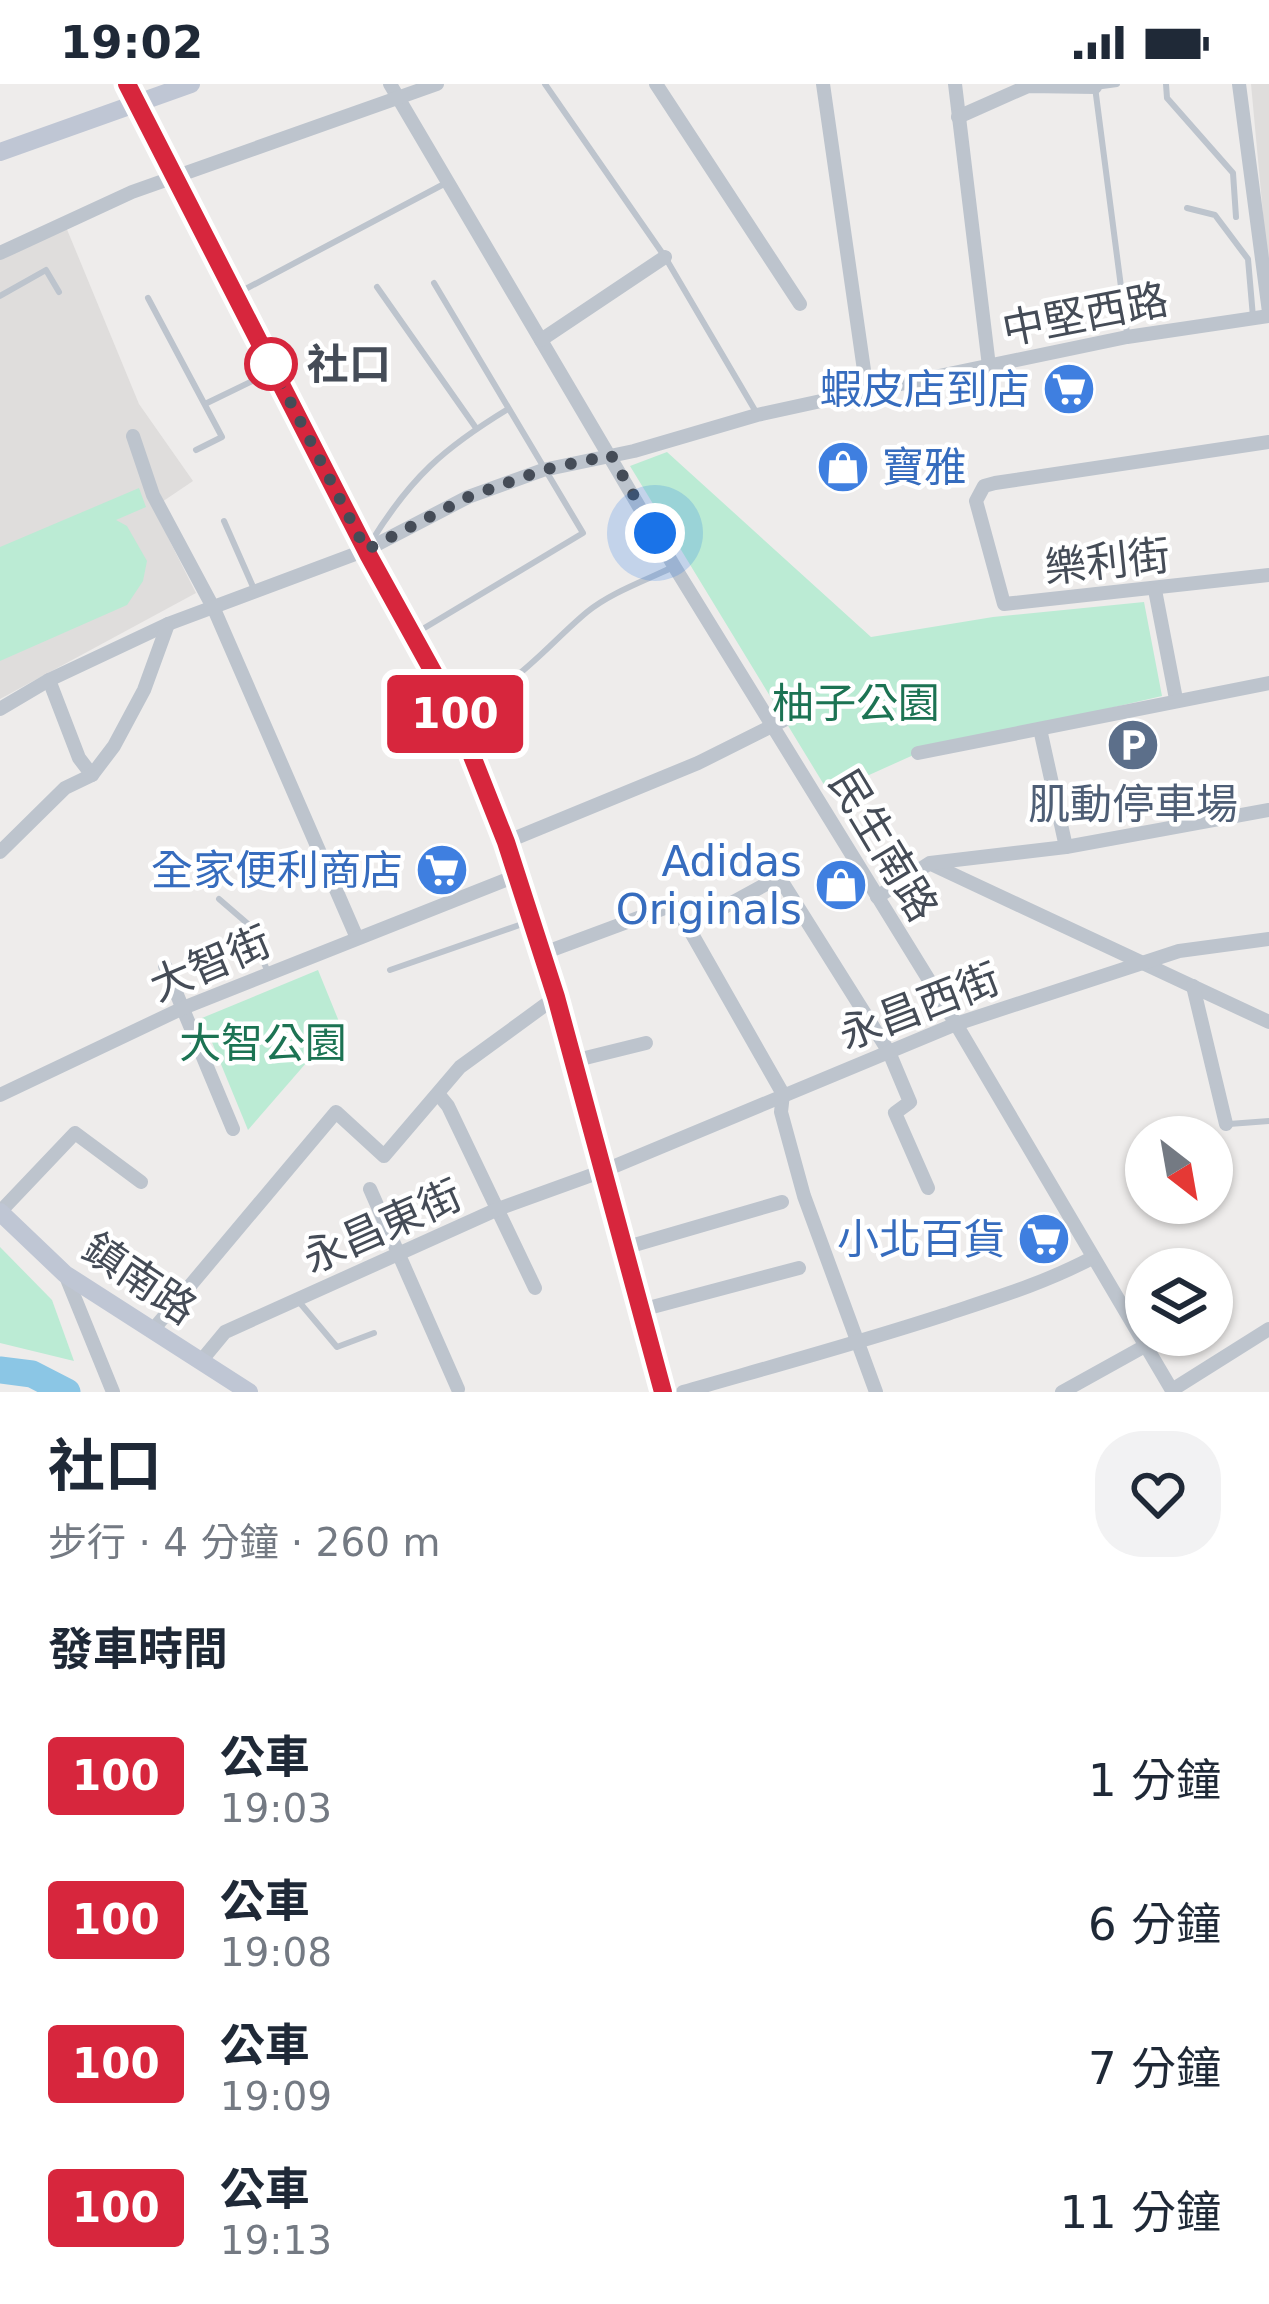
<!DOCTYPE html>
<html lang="zh-TW">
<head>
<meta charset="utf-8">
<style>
	:root { --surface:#fff; --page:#f2f2f3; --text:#1f2937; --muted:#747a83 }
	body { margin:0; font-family:"DejaVu Sans","Noto Sans TC",sans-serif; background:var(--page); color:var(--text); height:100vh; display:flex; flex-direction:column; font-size:45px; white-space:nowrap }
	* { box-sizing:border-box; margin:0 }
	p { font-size:39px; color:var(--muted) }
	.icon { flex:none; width:66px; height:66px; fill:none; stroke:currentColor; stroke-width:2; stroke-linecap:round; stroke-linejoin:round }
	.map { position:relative; height:1308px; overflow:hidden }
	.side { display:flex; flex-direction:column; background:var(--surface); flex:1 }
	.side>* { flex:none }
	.badge { padding:0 24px; border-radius:9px; font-size:42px; line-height:78px }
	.needle { width:78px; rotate:149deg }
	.tools { position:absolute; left:1125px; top:1032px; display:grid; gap:24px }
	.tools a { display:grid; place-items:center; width:108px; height:108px; border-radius:50%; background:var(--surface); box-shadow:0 3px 9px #0004; font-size:60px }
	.you { position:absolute; width:60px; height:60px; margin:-30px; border:9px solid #fff; border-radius:50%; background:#1a73e8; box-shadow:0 0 0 18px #1a73e833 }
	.map>.badge { position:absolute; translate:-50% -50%; box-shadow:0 0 0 6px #fff }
	h2 { padding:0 48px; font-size:45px; line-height:108px }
	.round { display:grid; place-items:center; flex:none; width:126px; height:126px; border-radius:48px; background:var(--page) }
	.summary { display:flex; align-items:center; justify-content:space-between; height:204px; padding:0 48px }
	h1 { font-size:57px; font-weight:700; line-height:90px }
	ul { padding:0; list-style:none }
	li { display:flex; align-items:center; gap:36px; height:144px; padding:0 48px }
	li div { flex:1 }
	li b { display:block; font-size:45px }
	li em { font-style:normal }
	li .badge { min-width:132px; font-weight:700; text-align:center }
	.status { display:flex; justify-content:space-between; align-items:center; height:84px; padding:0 60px; background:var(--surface); direction:ltr }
	.status svg { height:33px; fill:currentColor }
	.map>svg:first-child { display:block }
	.education { fill:#dfdddc }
	.green { fill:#bbebd4 }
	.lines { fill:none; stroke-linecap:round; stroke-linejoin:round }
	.river { stroke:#8bc6e5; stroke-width:27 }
	.lane { stroke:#bdc4cd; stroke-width:6 }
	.street { stroke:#bdc4cd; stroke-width:14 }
	.secondary { stroke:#bfc6d4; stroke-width:18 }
	.line-casing { stroke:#fff; stroke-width:27 }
	.line { stroke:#d7263d; stroke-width:18 }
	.walk { stroke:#454c57; stroke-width:12; stroke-dasharray:0 21.6 }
	.stop-dot { fill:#fff; stroke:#d7263d; stroke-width:6 }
	.labels { text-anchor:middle; stroke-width:9; stroke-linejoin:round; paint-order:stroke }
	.street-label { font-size:42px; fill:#454c57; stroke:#fff }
	.stop-label { font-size:42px; font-weight:bold; fill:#454c57; stroke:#fff; text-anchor:start }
	.shop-label { font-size:42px; fill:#366cbe; stroke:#fff; text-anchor:end }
	.park-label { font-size:42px; fill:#1c7353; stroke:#fff }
	.service-label { font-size:42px; fill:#4e5e75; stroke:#fff }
</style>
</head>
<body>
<div class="status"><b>19:02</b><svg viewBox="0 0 49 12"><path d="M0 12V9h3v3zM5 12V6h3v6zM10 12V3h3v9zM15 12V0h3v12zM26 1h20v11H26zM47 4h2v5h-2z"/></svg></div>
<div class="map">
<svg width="1269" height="1308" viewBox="0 0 1269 1308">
	<rect width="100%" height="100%" fill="#eeeceb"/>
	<g class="education">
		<polygon points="1251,0 1269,0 1269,203 1262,119"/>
		<polygon points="66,143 139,320 193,397 153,424 196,509 0,615 0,174"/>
	</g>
	<g class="green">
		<polygon points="667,368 871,553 993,533 1144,518 1162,612 918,669 829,709 630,382"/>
		<polygon points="139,404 146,423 116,436 127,442 147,477 143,497 127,521 0,577 0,463"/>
		<polygon points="318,886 340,940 248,1046 202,934"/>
		<polygon points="0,1163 52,1216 74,1277 0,1259"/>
	</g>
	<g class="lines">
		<polyline class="river" points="0,1286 32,1290 67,1308"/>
		<g class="lane">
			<polyline points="545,0 665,173 756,328"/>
			<polyline points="1117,0 1095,3 1127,249"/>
			<polyline points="1166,0 1167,14 1233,89 1236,133"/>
			<polyline points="1187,124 1215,131 1248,175 1253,233"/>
			<polyline points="377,203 476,344"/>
			<polyline points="238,209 444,100"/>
			<polyline points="0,212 46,186 59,208"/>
			<polyline points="148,214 222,353 196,366"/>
			<polyline points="207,319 271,288"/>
			<polyline points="224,437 254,505"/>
			<path d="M371,458C411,393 444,364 508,325"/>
			<polyline points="416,549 583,449 434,199"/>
			<path d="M458,623C513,608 545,563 587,528C610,509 644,497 671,484"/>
			<polyline points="219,815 248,840 267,886"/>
			<polyline points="390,886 528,838"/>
			<polyline points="1229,1040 1269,1037"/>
			<polyline points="300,1219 337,1263 374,1249"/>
		</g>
		<g class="street">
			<polyline points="390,0 674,482 956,940 1173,1308"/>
			<polyline points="656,0 800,220"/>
			<polyline points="823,0 867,307"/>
			<polyline points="955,0 989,282"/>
			<polyline points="1239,0 1269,228"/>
			<polyline points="958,33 1028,2 1095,3 1094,0"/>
			<polyline points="0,169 132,108 437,0"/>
			<polyline points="541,256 665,173"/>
			<polyline points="133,352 153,411 214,525 357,854"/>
			<polyline points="1269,358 995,399 984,402 976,417 1004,520 1269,491"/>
			<polyline points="1155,506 1176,615"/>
			<polyline points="49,596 79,674 92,691"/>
			<polyline points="0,625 49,596 168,540 366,466 468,413 543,386 634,367 757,331 867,307 1127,253 1269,232"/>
			<polyline points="1040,645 1066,763"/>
			<polyline points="918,669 1269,599"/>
			<polyline points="506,758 698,679 784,636"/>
			<polyline points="0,768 65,704 92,691 114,662 144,606 168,540"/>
			<polyline points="931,780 1269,938"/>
			<polyline points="877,813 930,779 1066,763 1269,726"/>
			<polyline points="688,843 783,1010 781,1028 804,1112 876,1308"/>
			<polyline points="541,870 673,821 688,843 779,793 889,968 910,1018 895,1029 928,1104"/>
			<polyline points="165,882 233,1045"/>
			<polyline points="1193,902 1226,1040"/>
			<polyline points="573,977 646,959"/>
			<polyline points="0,1011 183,924 518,791"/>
			<polyline points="439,1011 448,1022 535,1204"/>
			<polyline points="370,1105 458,1305"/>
			<polyline points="0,1128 75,1049 141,1098"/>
			<polyline points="624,1164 782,1118"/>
			<polyline points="65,1190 113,1308"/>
			<polyline points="641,1226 799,1184"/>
			<polyline points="152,1247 336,1028 384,1072 460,983 556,913"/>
			<polyline points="201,1277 225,1248 498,1125 603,1087 956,940 1179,867 1269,855"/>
			<polyline points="1172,1306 1269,1245"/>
			<path d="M683,1308C770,1283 858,1259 944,1231C995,1214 1045,1199 1092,1174"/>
			<polyline points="1062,1308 1145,1262"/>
		</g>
		<g class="secondary">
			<polyline points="127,0 369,472 453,624 506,758 556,913 663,1308"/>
			<polyline points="0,68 191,0"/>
			<polyline points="0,1128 65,1190 249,1308"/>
		</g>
	</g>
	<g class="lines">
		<g class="line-casing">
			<polyline id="line" points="127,0 369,472 453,624 506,758 556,913 663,1308"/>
		</g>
		<use href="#line" class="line"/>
		<polyline class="walk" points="271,280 366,466 468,413 543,386 611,371 655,449"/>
	</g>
	<defs>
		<g id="supermarket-disc" transform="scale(2.7)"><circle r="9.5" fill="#3f7fe0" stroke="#fff"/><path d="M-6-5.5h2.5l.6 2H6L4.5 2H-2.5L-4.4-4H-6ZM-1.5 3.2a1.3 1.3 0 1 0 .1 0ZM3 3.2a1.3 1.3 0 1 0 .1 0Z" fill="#fff"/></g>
		<g id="shop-disc" transform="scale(2.7)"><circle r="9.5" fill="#3f7fe0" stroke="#fff"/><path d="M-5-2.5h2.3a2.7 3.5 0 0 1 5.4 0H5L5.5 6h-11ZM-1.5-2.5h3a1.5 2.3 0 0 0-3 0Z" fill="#fff"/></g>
		<g id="parking-disc" transform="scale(2.7)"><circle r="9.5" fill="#5c6f8a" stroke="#fff"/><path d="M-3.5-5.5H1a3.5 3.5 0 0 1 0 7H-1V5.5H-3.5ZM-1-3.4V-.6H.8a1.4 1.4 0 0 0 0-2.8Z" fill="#fff"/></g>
	</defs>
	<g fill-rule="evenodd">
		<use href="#supermarket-disc" x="1069" y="305"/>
		<use href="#shop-disc" x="843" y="383"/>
		<use href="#parking-disc" x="1133" y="661"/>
		<use href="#supermarket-disc" x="442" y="786"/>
		<use href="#shop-disc" x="841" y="801"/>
		<use href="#supermarket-disc" x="1044" y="1155"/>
	</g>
	<circle class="stop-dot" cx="271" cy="280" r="24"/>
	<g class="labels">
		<g class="street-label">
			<text transform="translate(1085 230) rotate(-11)" y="15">中堅西路</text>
			<text transform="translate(1107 477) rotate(-6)" y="15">樂利街</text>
			<text transform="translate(884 761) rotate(59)" y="15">民生南路</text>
			<text transform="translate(210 879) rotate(-23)" y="15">大智街</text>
			<text transform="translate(919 922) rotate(-21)" y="15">永昌西街</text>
			<text transform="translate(382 1142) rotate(-24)" y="15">永昌東街</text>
			<text transform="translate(140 1194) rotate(34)" y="15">鎮南路</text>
		</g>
		<g class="stop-label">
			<text x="307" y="295">社口</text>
		</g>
		<g class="shop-label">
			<text x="1030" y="320">蝦皮店到店</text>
			<text x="882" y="398" text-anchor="start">寶雅</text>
			<text x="802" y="792">Adidas<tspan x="802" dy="48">Originals</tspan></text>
			<text x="403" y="801">全家便利商店</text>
			<text x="1005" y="1170">小北百貨</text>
		</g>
		<g class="park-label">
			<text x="856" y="634">柚子公園</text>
			<text x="263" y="974">大智公園</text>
		</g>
		<g class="service-label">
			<text x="1133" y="735">肌動停車場</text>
		</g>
	</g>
</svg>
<div class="tools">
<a><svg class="needle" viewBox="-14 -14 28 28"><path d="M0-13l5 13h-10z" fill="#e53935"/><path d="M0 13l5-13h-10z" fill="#747a83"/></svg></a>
<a><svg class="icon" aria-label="layers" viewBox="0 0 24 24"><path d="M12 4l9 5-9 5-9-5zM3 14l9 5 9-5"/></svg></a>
</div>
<div class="you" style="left:655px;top:449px"></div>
<b class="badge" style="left:455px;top:630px;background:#d7263d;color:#fff">100</b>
</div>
<section class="side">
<div class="summary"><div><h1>社口</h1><p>步行 · 4 分鐘 · 260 m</p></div><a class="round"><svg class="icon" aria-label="heart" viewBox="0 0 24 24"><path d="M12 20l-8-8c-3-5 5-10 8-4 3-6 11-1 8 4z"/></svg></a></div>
<h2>發車時間</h2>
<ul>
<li><span class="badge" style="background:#d7263d;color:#fff">100</span><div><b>公車</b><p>19:03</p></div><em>1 分鐘</em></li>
<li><span class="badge" style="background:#d7263d;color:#fff">100</span><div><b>公車</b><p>19:08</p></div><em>6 分鐘</em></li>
<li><span class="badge" style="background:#d7263d;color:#fff">100</span><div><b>公車</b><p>19:09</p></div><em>7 分鐘</em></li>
<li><span class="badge" style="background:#d7263d;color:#fff">100</span><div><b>公車</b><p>19:13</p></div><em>11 分鐘</em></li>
</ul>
</section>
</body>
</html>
